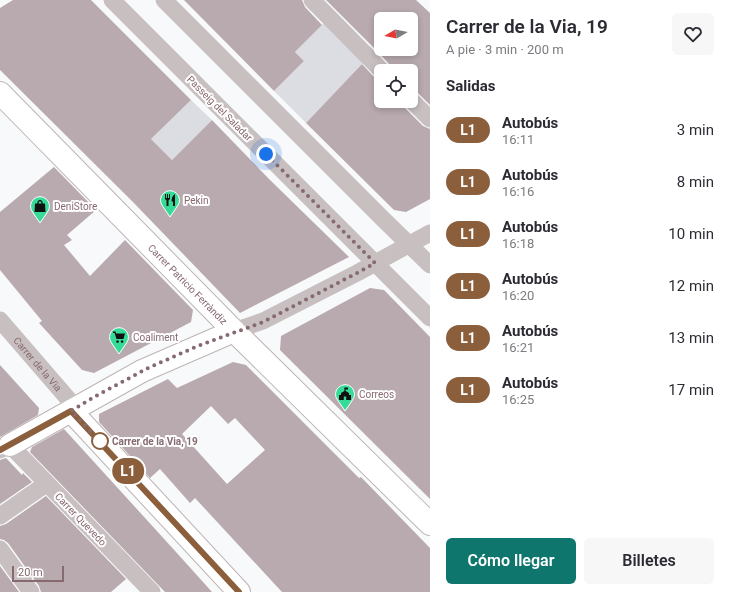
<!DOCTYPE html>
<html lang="es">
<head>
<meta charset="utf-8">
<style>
	:root { --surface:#fff; --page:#f7f7f7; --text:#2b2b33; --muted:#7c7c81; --accent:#0f766e }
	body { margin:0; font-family:Roboto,sans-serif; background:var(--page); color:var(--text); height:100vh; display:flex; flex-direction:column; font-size:15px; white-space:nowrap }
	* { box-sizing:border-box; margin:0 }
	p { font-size:13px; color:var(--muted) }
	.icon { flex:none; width:22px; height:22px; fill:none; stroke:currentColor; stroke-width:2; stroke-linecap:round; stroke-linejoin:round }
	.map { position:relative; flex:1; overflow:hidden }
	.side { display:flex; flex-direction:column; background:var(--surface); width:300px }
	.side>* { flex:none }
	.badge { padding:0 8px; border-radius:13px; font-size:14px; line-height:26px }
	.needle { width:26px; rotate:260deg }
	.fabs { position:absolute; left:374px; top:12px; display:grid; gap:8px }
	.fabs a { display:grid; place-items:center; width:44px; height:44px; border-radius:6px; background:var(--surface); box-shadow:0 2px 6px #0003; font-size:20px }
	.scale { position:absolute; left:12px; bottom:10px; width:52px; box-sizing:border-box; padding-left:4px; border:2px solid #876a70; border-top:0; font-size:11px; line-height:14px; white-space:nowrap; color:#876a70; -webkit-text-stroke:3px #fff; paint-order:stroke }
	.you { position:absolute; width:20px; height:20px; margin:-10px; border:3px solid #fff; border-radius:50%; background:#1a73e8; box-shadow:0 0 0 6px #1a73e833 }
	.map>.badge { position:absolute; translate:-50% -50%; box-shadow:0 0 0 2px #fff }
	h2 { padding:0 16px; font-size:15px; line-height:36px }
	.round { display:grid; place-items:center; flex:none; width:42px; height:42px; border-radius:6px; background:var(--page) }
	.overview { display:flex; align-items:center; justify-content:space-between; height:68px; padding:0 16px }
	h1 { font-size:19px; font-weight:600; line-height:30px }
	.cta { display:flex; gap:8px; margin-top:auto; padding:8px 16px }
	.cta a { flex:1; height:46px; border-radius:6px; background:var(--accent); color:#fff; font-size:16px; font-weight:600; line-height:46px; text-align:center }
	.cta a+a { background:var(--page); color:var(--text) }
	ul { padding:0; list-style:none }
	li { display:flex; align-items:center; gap:12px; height:52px; padding:0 16px }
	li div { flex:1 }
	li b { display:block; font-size:15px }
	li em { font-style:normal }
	li .badge { min-width:44px; font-weight:700; text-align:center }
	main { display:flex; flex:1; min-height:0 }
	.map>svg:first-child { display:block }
	.green { fill:#dcdce3 }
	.building { fill:#b8aaae; fill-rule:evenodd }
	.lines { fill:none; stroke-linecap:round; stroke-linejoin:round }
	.secondary-casing { stroke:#beb4b6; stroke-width:24 }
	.street { stroke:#c7bfc0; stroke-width:17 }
	.secondary { stroke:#fff; stroke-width:22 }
	.line-casing { stroke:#fff; stroke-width:9 }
	.line { stroke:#8b5e3c; stroke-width:6 }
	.walk { stroke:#876a70; stroke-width:4; stroke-dasharray:0 7.2 }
	.stop-dot { fill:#fff; stroke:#8b5e3c; stroke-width:2 }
	.labels { text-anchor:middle; stroke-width:4; stroke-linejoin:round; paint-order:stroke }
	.street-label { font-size:10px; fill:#876a70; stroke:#fff }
	.poi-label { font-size:10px; fill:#876a70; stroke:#fff; text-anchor:start }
	.stop-label { font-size:10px; font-weight:bold; fill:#876a70; stroke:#fff; text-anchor:start }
</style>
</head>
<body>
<main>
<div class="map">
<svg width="430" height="592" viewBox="0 0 430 592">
	<rect width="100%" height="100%" fill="#f8f9fa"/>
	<g class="green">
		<polygon points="324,23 363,63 306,123 274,91 304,61 295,52"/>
		<polygon points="191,100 212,120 172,160 151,139"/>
	</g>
	<g class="building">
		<polygon points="13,0 91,0 191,100 151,139 172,160 212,120 269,179 349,257 240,313 132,201 0,70 0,8"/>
		<polygon points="184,0 302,0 305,7 322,25 295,52 304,61 274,91"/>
		<path d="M326,0H416L430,13V105L418,93L411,90V71H392L389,64L376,50ZM381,19H411V29L416,34L411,38V49H381Z"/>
		<polygon points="362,64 375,78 381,81 381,101 401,101 404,107 423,126 430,129 430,199 406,212 394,210 306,123"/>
		<polygon points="54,167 96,210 67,235 72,240 64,245 90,276 125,240 193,310 191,322 94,373 82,370 39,323 42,321 0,270 0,212"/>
		<polygon points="370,288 384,290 430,337 430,499 280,350 281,336"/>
		<path d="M233,362L246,365L359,478L361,477L430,548V592H282L195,498L190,503L160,469L150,478L99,422V414L168,379L177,388ZM211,406L228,424L235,418L265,450L227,484L182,434Z"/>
		<polygon points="0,365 39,408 38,415 0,437"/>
		<polygon points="64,429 176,552 212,592 165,592 30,452 32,447"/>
		<polygon points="6,458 22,475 23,473 32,482 0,504 0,460"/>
		<polygon points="46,496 126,579 111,592 41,592 39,586 8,543 4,540 0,539 0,526 6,524"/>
		<polygon points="0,566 19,592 0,592"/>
	</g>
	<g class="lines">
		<g class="secondary-casing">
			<g id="secondary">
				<path id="s2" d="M0,93L234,331L430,524"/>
				<polyline points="71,411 239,592"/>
				<polyline points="10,445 142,371 234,331"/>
			</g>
		</g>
		<g class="street">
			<polyline points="112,0 430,318"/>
			<polyline points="164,0 384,220 430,265"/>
			<polyline points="312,0 382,71"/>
			<polyline points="411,100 430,119"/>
			<path id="s1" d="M0,320L76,408"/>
			<polyline points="234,331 263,321 357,273 430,233"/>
			<polyline points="0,450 10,445 152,592"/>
			<polyline points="0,516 46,484"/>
			<polyline points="0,549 31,592"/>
		</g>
		<use href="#secondary" class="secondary"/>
	</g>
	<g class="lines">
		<g class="line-casing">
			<polyline id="line" points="0,450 71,411 239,592"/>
		</g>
		<use href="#line" class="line"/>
		<polyline class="walk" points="100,441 71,411 94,397 150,367 198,346 263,322 357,273 375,263 266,154"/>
	</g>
	<defs>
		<g id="restaurant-pin" transform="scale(1)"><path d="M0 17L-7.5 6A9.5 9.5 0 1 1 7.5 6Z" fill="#37db98" stroke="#fff"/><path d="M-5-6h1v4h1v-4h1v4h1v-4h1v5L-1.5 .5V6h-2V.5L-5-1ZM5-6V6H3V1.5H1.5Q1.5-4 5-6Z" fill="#111"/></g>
		<g id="shop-pin" transform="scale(1)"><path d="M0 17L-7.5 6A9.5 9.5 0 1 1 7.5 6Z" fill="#37db98" stroke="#fff"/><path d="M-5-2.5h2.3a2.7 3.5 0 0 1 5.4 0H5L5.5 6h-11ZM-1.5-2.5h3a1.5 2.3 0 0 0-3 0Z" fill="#111"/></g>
		<g id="supermarket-pin" transform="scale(1)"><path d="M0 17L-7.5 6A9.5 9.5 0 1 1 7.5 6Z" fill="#37db98" stroke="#fff"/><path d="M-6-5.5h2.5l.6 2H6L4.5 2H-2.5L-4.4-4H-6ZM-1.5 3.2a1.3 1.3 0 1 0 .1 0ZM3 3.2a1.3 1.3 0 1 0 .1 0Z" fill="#111"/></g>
		<g id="civic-pin" transform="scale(1)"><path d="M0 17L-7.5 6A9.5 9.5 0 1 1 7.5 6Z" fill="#37db98" stroke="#fff"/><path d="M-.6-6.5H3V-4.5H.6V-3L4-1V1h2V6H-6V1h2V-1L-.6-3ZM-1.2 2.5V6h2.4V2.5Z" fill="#111"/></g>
	</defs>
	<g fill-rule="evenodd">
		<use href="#restaurant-pin" x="170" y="200"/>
		<use href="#shop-pin" x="40" y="206"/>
		<use href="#supermarket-pin" x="119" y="337"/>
		<use href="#civic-pin" x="345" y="394"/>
	</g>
	<circle class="stop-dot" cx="100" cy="441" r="8"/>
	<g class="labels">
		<g class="street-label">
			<text transform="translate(220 108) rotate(45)" y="4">Passeig del Saladar</text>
			<text dy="4" stroke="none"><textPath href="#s2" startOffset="268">Carrer Patricio Ferràndiz</textPath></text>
			<text dy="4" stroke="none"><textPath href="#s1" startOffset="58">Carrer de la Via</textPath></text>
			<text transform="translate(81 519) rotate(46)" y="4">Carrer Quevedo</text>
		</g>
		<g class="poi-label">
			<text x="184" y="204">Pekin</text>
			<text x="54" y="210">DeniStore</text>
			<text x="133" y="341">Coaliment</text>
			<text x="359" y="398">Correos</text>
		</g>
		<g class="stop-label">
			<text x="112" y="445">Carrer de la Via, 19</text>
		</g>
	</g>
</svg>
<div class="fabs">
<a><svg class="needle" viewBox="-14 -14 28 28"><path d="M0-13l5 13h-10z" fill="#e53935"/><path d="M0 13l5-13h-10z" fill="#7c7c81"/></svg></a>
<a><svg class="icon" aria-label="locate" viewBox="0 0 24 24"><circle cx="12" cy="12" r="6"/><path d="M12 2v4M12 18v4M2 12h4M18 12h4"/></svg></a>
</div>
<div class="scale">20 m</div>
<div class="you" style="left:266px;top:154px"></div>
<b class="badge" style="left:128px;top:471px;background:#8b5e3c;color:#fff">L1</b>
</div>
<section class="side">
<div class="overview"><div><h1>Carrer de la Via, 19</h1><p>A pie · 3 min · 200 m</p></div><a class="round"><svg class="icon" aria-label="heart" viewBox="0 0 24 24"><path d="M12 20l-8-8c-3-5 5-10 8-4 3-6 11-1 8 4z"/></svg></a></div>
<h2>Salidas</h2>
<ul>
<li><span class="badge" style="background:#8b5e3c;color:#fff">L1</span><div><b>Autobús</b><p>16:11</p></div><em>3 min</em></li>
<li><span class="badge" style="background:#8b5e3c;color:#fff">L1</span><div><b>Autobús</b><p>16:16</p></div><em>8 min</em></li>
<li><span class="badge" style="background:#8b5e3c;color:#fff">L1</span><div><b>Autobús</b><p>16:18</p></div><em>10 min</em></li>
<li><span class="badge" style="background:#8b5e3c;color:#fff">L1</span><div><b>Autobús</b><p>16:20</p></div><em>12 min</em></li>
<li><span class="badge" style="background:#8b5e3c;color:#fff">L1</span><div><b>Autobús</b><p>16:21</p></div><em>13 min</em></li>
<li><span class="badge" style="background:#8b5e3c;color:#fff">L1</span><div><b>Autobús</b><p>16:25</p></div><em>17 min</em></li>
</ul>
<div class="cta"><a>Cómo llegar</a><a>Billetes</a></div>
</section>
</main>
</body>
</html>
